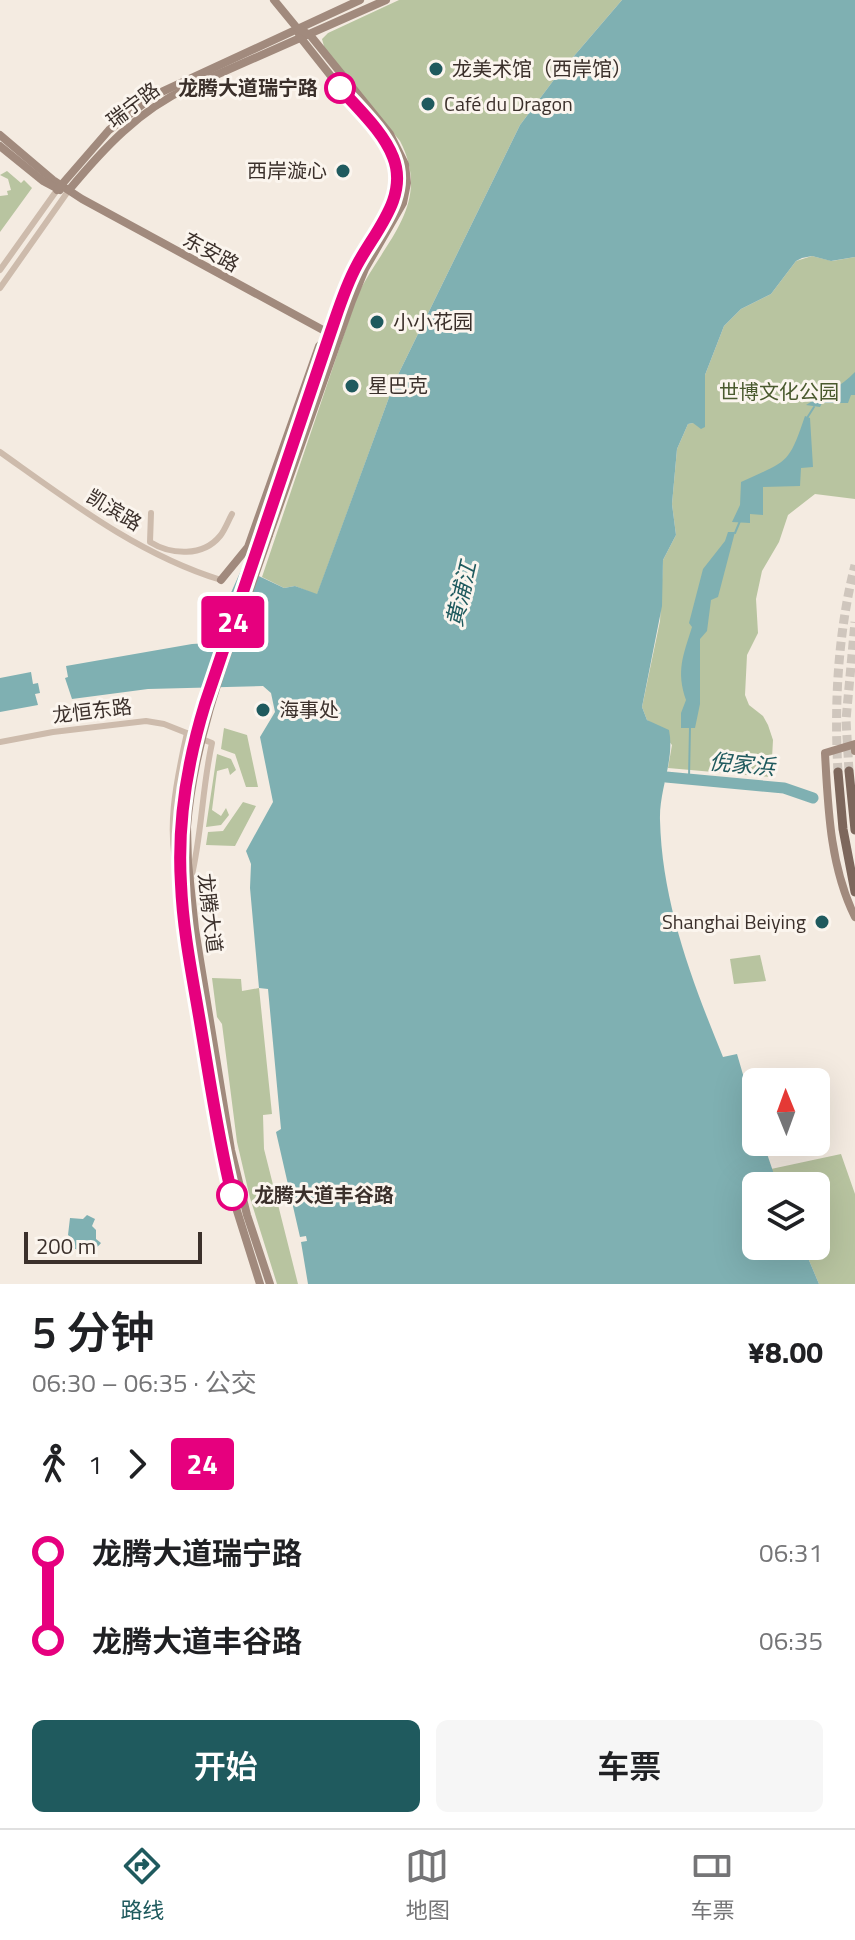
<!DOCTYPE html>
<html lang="zh">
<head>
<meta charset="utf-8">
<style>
	:root { --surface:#fff; --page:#f6f6f6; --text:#202124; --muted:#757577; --line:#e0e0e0; --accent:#1f5a5e }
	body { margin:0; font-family:"Titillium Web","Noto Sans SC",sans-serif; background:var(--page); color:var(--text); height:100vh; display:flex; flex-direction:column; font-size:30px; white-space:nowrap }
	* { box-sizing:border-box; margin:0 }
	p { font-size:26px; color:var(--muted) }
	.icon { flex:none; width:44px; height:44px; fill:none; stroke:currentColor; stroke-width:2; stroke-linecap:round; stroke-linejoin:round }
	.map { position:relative; height:1284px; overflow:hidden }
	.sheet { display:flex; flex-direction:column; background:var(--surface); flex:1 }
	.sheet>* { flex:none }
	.badge { padding:0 16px; border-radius:6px; font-size:28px; line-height:52px }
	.needle { width:52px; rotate:359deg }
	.controls { position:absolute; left:742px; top:1068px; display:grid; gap:16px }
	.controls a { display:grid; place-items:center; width:88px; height:88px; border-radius:12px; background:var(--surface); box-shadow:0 8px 32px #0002; font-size:40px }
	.scale { position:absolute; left:24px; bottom:20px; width:178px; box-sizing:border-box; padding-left:8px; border:4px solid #3b302b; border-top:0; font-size:22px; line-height:28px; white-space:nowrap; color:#3b302b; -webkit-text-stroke:6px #fbf5ee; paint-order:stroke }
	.map>.badge { position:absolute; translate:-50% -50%; box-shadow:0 0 0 4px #fff }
	.legs { display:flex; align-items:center; gap:12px; height:88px; padding:0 32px; font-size:26px }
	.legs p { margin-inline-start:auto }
	.head { display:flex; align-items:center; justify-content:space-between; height:136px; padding:0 32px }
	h1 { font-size:44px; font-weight:600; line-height:60px }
	.action { display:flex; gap:16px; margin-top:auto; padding:16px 32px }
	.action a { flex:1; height:92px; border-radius:12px; background:var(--accent); color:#fff; font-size:32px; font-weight:600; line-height:92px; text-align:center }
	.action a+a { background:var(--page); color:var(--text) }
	ul { padding:0 32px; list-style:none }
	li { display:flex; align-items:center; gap:28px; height:88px; font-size:30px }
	li i { display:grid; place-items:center; width:12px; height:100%; margin:0 10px; background:currentColor }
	li i::after { content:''; width:20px; height:20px; margin:-10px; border:6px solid; border-radius:50%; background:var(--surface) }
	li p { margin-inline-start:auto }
	li:first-child i { background:linear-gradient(#0000 50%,currentColor 0) }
	li:last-child i { background:linear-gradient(currentColor 50%,#0000 0) }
	.tab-bar { display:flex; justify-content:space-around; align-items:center; height:112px; border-top:2px solid var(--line); background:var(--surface); font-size:22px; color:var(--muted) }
	.tab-bar a { display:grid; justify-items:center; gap:4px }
	.tab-bar .selected { color:var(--accent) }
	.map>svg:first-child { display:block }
	.green { fill:#b8c4a0 }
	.water { fill:#7fb0b2 }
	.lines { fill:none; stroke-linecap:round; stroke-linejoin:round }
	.stream { stroke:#7fb0b2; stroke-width:2 }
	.river { stroke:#7fb0b2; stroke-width:11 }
	.primary-tunnel { stroke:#cfc6bd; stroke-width:9; stroke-dasharray:9 4.5; stroke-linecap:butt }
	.street { stroke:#cdbbac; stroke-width:6 }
	.secondary { stroke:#a18a7d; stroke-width:8 }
	.primary { stroke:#7d675c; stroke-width:9 }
	.secondary-bridge { stroke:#a18a7d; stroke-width:8 }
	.line-1-casing { stroke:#fff; stroke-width:18 }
	.line-1 { stroke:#e6007e; stroke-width:12 }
	.poi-dot { fill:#1f5a5e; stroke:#fbf5ee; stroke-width:3 }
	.stop-1-dot { fill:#fff; stroke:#e6007e; stroke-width:4 }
	.labels { text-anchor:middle; stroke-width:6; stroke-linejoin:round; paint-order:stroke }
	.poi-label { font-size:20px; fill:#3b302b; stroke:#fbf5ee; text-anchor:start }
	.stop-label { font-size:20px; font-weight:bold; fill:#3b302b; stroke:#fbf5ee; text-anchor:end }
	.street-label { font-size:20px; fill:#3b302b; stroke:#fbf5ee }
	.park-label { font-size:20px; fill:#4a5a2e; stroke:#fbf5ee }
	.water-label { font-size:22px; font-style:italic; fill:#1f5a5e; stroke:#fbf5ee }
</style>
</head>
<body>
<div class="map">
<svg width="855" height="1284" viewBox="0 0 855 1284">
	<rect width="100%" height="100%" fill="#f4ebe1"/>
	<g class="green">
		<path d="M399,0H622L556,77L520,125L395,381L317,595L295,586L284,588L262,577L357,296C384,241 433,205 400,141L325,50L322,39L328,33Z"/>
		<polygon points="7,171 21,183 24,180 32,188 0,232 0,196 8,195 7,191 11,190 8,179 0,175"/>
		<polygon points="812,256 832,261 855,257 855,499 815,494 788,515 779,542 762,571 756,599 758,633 747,655 745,695 749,705 763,716 768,725 773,740 771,777 668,768 672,745 656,726 647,720 642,707 660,621 663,560 676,535 672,504 677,449 688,424 693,423 704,397 705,375 724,326 741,309 771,294 796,261"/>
		<polygon points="224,728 247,735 258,787 246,787 235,754 221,749"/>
		<polygon points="217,754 231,759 236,770 230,775 228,768 217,771 212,810 221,816 226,808 229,815 221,825 206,827"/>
		<polygon points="243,802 256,806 235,846 206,845 208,832 223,831"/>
		<polygon points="760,955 766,981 734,984 730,959"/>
		<polygon points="212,978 241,979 242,991 259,988 272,1114 263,1115 264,1149 298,1284 277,1284 250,1198 237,1142 222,1024 217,1017"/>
		<polygon points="841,1154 855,1194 855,1284 819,1284 803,1246 816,1246 816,1186 778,1186 771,1169"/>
	</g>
	<g class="water">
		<path d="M622,0H855V257L831,261L812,256L802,258L796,261L771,294L741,309L724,326L705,375V427L701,429L693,423L688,424L677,449L672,504L676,535L663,560L662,606L642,707L647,720L669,730C675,760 659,789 660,820C662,903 692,981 723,1057L737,1054L756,1119V1142H763L778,1186H756V1246H803L819,1284H308L301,1242L307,1241L306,1236L300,1237L276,1132L281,1129L268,989L259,988L250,888L251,864L246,851L273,802L260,737L275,712L271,693L263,686L148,689L72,699L65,678L68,677L66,666L192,644L243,641C251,635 257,617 254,607L230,595L242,568L284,588L295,586L317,594L395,381L520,125L556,77Z"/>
		<path d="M855,372V395H851L848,403H822L820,407L806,405C823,394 841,387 855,372Z"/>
		<path d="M805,416L810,418L813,467L801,468L800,486L763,487V515L750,514V523L732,522L740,505L741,482C788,460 788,466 805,416Z"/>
		<path d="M728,532H735L718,597L711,600L707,631L700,639V704L695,728H681V713L686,700C676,671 683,656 692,627L689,623L703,569L725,541Z"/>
		<polygon points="31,672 33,684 38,683 40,693 35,694 38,705 0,712 0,678"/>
		<path d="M87,1215L95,1219L92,1226L96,1230V1239L101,1243C95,1252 79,1253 70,1246L73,1239L68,1235L70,1218L83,1219Z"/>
	</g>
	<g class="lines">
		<g class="stream">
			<polyline points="807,418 814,407"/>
			<polyline points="735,533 740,521"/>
			<polyline points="689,778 690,727"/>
		</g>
		<polyline class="river" points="666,777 784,788 813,798"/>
		<g class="primary-tunnel">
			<polyline points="849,771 846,720 855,622"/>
			<path d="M838,772C834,703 838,632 855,565"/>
		</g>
		<g class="street">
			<polyline points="0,270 57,190"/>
			<polyline points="0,288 69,190"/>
			<path d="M0,452C69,501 139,555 221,580"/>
			<path d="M151,513L150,542C171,555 203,557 220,536C225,530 228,521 232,514"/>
			<path d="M0,742L53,732L146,721L164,724L212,743C202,788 202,834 191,879"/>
			<path d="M180,883C165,833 176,782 187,733"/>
		</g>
		<g class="secondary">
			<polyline points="0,135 53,180 82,199 334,336"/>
			<polyline points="0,146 43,181 60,190"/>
			<polyline points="57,190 109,130 155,95 360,0"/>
			<path d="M69,190C104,148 138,111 189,87L386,0"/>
			<path d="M263,534L343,298C349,282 356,267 364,252C384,217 409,188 388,148L300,37L297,28"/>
			<polyline points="269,535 352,301 365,269 403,203 407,183 405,164 390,134 310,35 297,28 274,0"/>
			<polyline points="221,580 248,547 319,346 327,338"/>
			<path d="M855,751V744L825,753C828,808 830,867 855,917"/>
			<polyline points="181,827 183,908 218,1127 232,1195 260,1284"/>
			<polyline points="187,827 188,863 195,929 231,1150 247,1215 270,1284"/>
		</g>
		<g class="primary">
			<polyline points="849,771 855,830"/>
			<polyline points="838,772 843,829 855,892"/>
		</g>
		<g class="secondary-bridge">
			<path d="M181,827C189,725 231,629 263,534"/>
			<path d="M187,827C195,726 237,630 269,535"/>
		</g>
	</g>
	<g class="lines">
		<g class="line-1-casing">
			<path id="line-1" d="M232,1195C219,1142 211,1088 202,1034C194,984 183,934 181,884C177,822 187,763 205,704L330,334C338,311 345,287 357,265C375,231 409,197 393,157C383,131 358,109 340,88"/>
		</g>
		<use href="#line-1" class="line-1"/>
	</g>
	<g class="poi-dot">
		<circle cx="436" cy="69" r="8"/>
		<circle cx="428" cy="104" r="8"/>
		<circle cx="343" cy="171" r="8"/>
		<circle cx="377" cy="322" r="8"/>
		<circle cx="352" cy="386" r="8"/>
		<circle cx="263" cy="710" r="8"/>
		<circle cx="822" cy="922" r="8"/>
	</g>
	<g class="stop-1-dot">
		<circle cx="340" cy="88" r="14"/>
		<circle cx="232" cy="1195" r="14"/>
	</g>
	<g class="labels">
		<g class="poi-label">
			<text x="452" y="76">龙美术馆（西岸馆）</text>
			<text x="444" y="111">Café du Dragon</text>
			<text x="327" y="178" text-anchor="end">西岸漩心</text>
			<text x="393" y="329">小小花园</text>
			<text x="368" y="393">星巴克</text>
			<text x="279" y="717">海事处</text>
			<text x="806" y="929" text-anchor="end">Shanghai Beiying</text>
		</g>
		<g class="stop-label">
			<text x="318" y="95">龙腾大道瑞宁路</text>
			<text x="254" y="1202" text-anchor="start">龙腾大道丰谷路</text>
		</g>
		<g class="street-label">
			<text transform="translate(133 105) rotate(-37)" y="7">瑞宁路</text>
			<text transform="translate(211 252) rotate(28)" y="7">东安路</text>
			<text transform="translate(114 510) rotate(31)" y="7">凯滨路</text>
			<text transform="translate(92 711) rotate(-7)" y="7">龙恒东路</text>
			<text transform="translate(210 913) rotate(83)" y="7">龙腾大道</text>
		</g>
		<g class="park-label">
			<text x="779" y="399">世博文化公园</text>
		</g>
		<g class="water-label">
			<text transform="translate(461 594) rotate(-77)" y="8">黄浦江</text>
			<text transform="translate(742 764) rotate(5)" y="8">倪家浜</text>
		</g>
	</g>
</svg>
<div class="controls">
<a><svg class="needle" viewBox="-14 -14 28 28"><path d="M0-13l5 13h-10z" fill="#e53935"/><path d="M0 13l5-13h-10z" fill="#757577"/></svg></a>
<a><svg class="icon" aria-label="layers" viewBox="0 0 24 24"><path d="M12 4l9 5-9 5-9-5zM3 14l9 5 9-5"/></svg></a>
</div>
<div class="scale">200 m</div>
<b class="badge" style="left:233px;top:622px;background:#e6007e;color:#fff">24</b>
</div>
<section class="sheet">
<div class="head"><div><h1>5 分钟</h1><p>06:30 – 06:35 · 公交</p></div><b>¥8.00</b></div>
<div class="legs"><svg class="icon" aria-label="walk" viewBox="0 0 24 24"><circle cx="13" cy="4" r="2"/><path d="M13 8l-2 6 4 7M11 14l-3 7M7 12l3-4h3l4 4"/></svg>1<svg class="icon" aria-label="forward" viewBox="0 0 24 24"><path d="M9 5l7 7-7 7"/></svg><b class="badge" style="background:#e6007e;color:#fff">24</b></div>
<ul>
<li><i style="color:#e6007e"></i><b>龙腾大道瑞宁路</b><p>06:31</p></li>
<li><i style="color:#e6007e"></i><b>龙腾大道丰谷路</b><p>06:35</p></li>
</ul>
<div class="action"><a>开始</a><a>车票</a></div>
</section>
<nav class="tab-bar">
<a class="selected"><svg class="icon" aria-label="directions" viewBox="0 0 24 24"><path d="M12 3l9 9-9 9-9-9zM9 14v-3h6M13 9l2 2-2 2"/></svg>路线</a>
<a><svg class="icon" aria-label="map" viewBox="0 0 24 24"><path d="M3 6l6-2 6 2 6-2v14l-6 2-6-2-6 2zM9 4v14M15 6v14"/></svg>地图</a>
<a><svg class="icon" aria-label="tickets" viewBox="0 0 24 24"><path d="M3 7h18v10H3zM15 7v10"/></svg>车票</a>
</nav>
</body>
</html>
